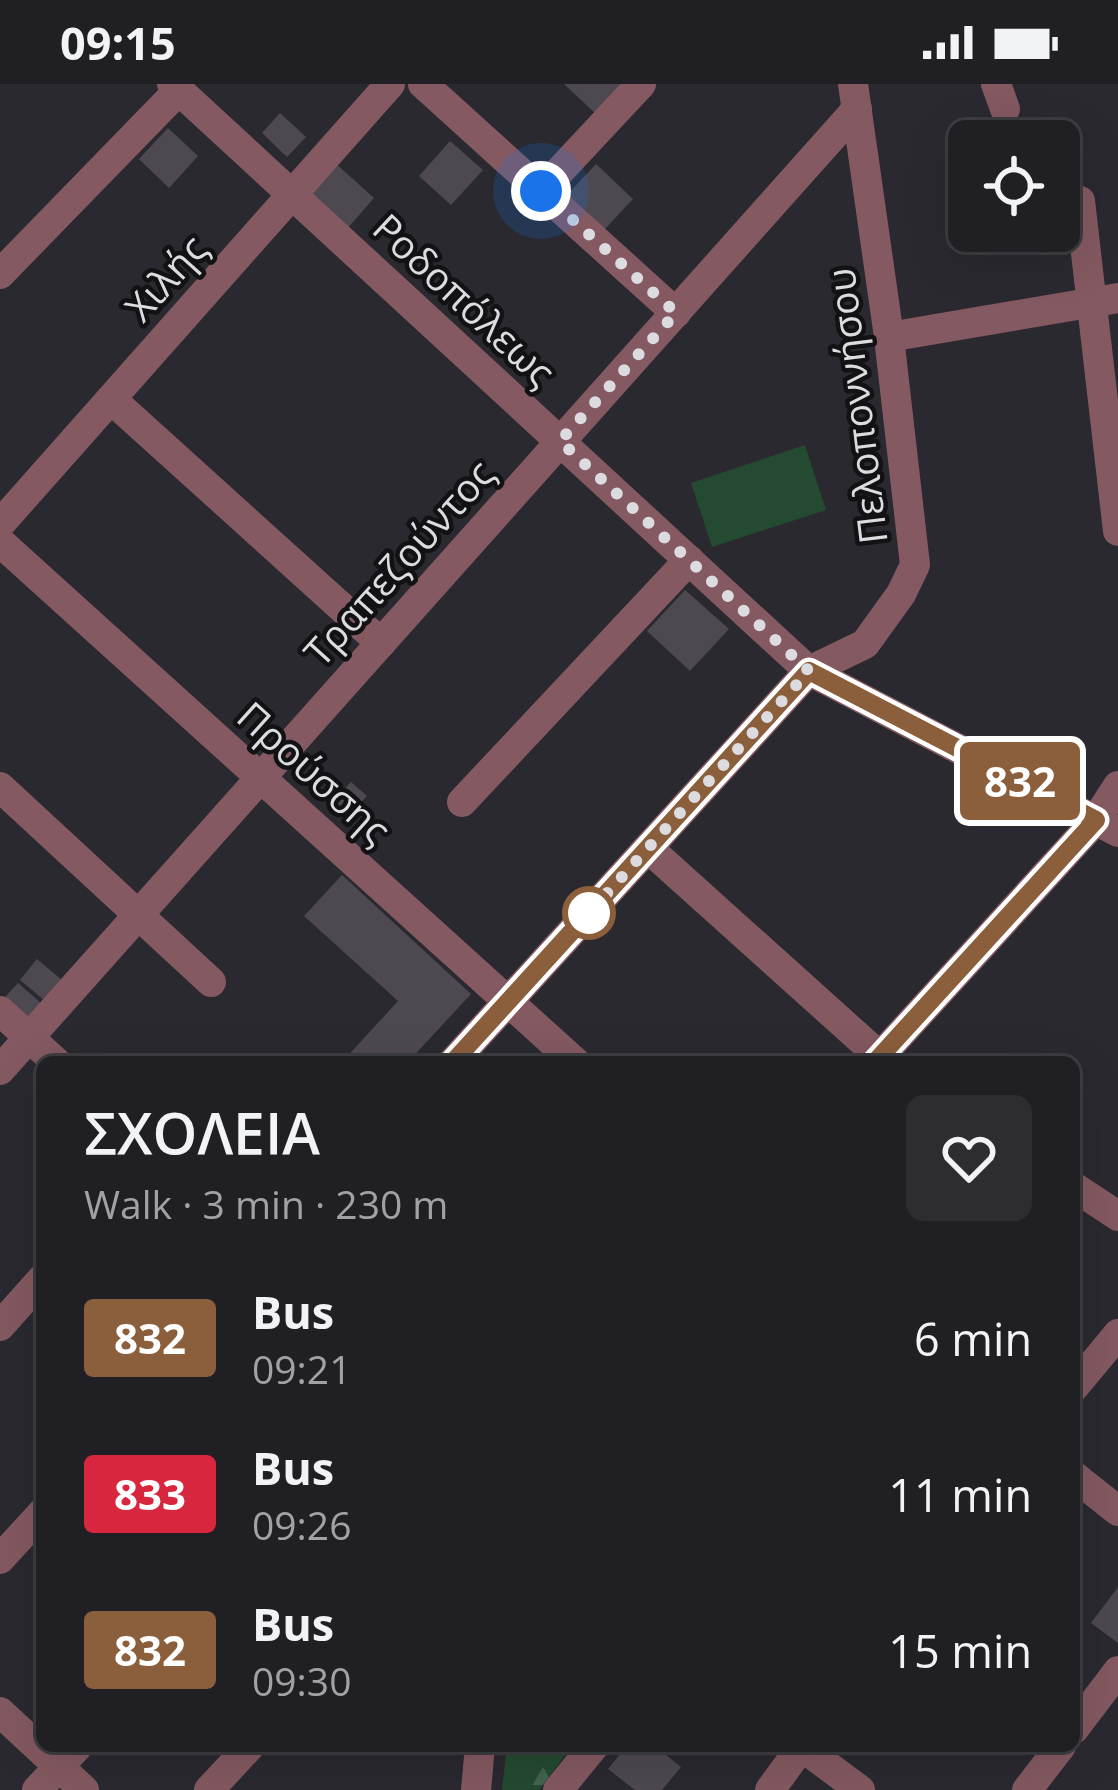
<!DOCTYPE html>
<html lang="en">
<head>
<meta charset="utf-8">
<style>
	:root { --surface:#201f24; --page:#2d2c31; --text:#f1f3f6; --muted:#a2a2a6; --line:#3d3d41 }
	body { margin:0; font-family:"Open Sans",sans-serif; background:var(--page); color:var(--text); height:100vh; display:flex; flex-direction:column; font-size:45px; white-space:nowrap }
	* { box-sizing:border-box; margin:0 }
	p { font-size:39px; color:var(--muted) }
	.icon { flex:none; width:66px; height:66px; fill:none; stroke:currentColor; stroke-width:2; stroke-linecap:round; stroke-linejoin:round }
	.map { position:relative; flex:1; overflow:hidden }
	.details { position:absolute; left:36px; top:972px; width:1044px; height:696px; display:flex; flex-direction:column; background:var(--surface); border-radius:18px; box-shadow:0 12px 48px #0002,0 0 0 3px var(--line) }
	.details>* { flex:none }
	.badge { padding:0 24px; border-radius:9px; font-size:42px; line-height:78px }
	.buttons { position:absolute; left:948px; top:36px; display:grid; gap:24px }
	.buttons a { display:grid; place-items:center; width:132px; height:132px; border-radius:18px; background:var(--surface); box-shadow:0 12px 48px #0002,0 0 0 3px var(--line); font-size:60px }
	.you { position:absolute; width:60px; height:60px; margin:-30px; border:9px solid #fff; border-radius:50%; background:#1a73e8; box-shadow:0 0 0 18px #1a73e833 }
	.map>.badge { position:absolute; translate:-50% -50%; box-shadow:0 0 0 6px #fff }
	.round { display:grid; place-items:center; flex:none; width:126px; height:126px; border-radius:18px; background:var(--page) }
	.head { display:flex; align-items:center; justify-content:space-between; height:204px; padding:0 48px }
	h1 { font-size:57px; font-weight:600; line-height:90px }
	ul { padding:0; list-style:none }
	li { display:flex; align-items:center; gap:36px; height:156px; padding:0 48px }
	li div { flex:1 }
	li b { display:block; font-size:45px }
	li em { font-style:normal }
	li .badge { min-width:132px; font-weight:700; text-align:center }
	.status { display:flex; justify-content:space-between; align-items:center; height:84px; padding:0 60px; background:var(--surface); direction:ltr }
	.status svg { height:33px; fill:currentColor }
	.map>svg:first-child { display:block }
	.forest { fill:url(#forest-firs) }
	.garden { fill:#244a31 }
	.building { fill:#4e4950 }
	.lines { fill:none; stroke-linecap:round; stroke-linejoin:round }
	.minor { stroke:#845961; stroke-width:30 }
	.line-casing { stroke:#fff; stroke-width:27 }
	.line { stroke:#8b5e3c; stroke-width:18 }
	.walk { stroke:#dcdbe0; stroke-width:12; stroke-dasharray:0 21.6 }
	.stop-dot { fill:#fff; stroke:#8b5e3c; stroke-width:6 }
	.labels { text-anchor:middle; stroke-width:9; stroke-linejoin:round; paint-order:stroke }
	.street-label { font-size:39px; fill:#dcdbe0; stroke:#121215 }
</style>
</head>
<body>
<div class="status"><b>09:15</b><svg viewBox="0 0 49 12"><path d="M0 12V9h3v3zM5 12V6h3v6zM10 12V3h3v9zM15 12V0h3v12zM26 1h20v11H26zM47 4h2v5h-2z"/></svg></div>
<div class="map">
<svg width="1118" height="1706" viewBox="0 0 1118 1706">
	<defs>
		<pattern id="forest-firs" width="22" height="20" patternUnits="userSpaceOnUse" patternTransform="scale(3)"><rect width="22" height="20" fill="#244a31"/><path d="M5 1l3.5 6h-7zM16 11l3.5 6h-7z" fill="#43644f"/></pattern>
	</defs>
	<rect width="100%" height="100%" fill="#2a2930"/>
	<polygon class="forest" points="507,1662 572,1662 539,1706 502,1706"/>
	<polygon class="garden" points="805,361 826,426 712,463 691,399"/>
	<g class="building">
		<polygon points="564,0 626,0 597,31"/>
		<polygon points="280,29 306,53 287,73 262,49"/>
		<polygon points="168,44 198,72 169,104 139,75"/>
		<polygon points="450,57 483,86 451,121 419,92"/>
		<polygon points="334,78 374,114 340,153 299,117"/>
		<polygon points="596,80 633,115 604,146 567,111"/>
		<polygon points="685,506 729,545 690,587 647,547"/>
		<polygon points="351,698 367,712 344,736 329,722"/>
		<polygon points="342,791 471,910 408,978 342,978 398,917 304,832"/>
		<polygon points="37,875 62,896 44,916 20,896"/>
		<polygon points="18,899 42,920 28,935 5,913"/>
		<polygon points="1118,1503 1118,1559 1091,1539"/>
		<polygon points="627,1662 655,1662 681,1683 662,1706 635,1706 608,1685"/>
	</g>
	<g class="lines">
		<g class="minor">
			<polyline points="172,0 809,587 1118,748"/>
			<polyline points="423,0 676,229"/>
			<polyline points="996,0 1005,25"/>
			<polyline points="541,107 641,0"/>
			<polyline points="1063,116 1080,117 1118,447"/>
			<polyline points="0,190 179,6"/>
			<polyline points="889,253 1118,214"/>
			<polyline points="111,315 381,559"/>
			<polyline points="0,440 390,0"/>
			<polyline points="0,458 575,978"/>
			<polyline points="0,703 211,898"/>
			<polyline points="462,718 689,476"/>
			<polyline points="648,764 886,978"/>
			<polyline points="0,927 56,978"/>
			<polyline points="453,978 809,587 865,560 901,510 915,481 889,253 853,0"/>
			<polyline points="875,978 1096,736 1118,702"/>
			<polyline points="0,986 857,25"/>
			<polyline points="1074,1103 1118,1132"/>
			<polyline points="0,1242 42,1195"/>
			<polyline points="1074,1303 1118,1250"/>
			<polyline points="1074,1392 1118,1427"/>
			<polyline points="0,1475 42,1429"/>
			<polyline points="0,1628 84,1706"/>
			<polyline points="1074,1645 1118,1587"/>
			<polyline points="801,1662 860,1706"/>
			<polyline points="37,1706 78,1662"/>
			<polyline points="209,1706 250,1662"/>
			<polyline points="476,1706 480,1662"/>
			<polyline points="558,1706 594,1662"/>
			<polyline points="770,1706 802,1662"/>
			<polyline points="1027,1706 1061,1662"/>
		</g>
	</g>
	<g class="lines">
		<g class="line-casing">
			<polyline id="line" points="453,978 809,587 1096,736 875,978"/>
		</g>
		<use href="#line" class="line"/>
		<polyline class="walk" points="541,107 676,229 560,357 809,587 589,829"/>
	</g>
	<circle class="stop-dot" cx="589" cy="829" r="24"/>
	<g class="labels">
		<g class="street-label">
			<text transform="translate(166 194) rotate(-48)" y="14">Χιλής</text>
			<text transform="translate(464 216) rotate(43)" y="14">Ροδοπόλεως</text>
			<text transform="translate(857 322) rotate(-97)" y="14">Πελοποννήσου</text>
			<text transform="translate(399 479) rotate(-48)" y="14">Τραπεζούντος</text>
			<text transform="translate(314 689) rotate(42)" y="14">Προύσσης</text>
		</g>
	</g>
</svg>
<div class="buttons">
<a><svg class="icon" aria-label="locate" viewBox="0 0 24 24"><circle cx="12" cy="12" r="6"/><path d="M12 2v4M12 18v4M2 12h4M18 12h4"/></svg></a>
</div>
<div class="you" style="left:541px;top:107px"></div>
<b class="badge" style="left:1020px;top:697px;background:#8b5e3c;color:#fff">832</b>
<section class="details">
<div class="head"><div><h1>ΣΧΟΛΕΙΑ</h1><p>Walk · 3 min · 230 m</p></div><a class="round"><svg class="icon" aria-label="heart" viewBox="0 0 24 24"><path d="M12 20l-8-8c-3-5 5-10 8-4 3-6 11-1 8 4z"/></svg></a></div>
<ul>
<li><span class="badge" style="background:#8b5e3c;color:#fff">832</span><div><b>Bus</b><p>09:21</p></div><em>6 min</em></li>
<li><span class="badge" style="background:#d7263d;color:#fff">833</span><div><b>Bus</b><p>09:26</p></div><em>11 min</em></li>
<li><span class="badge" style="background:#8b5e3c;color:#fff">832</span><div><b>Bus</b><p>09:30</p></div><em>15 min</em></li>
</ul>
</section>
</div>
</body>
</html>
